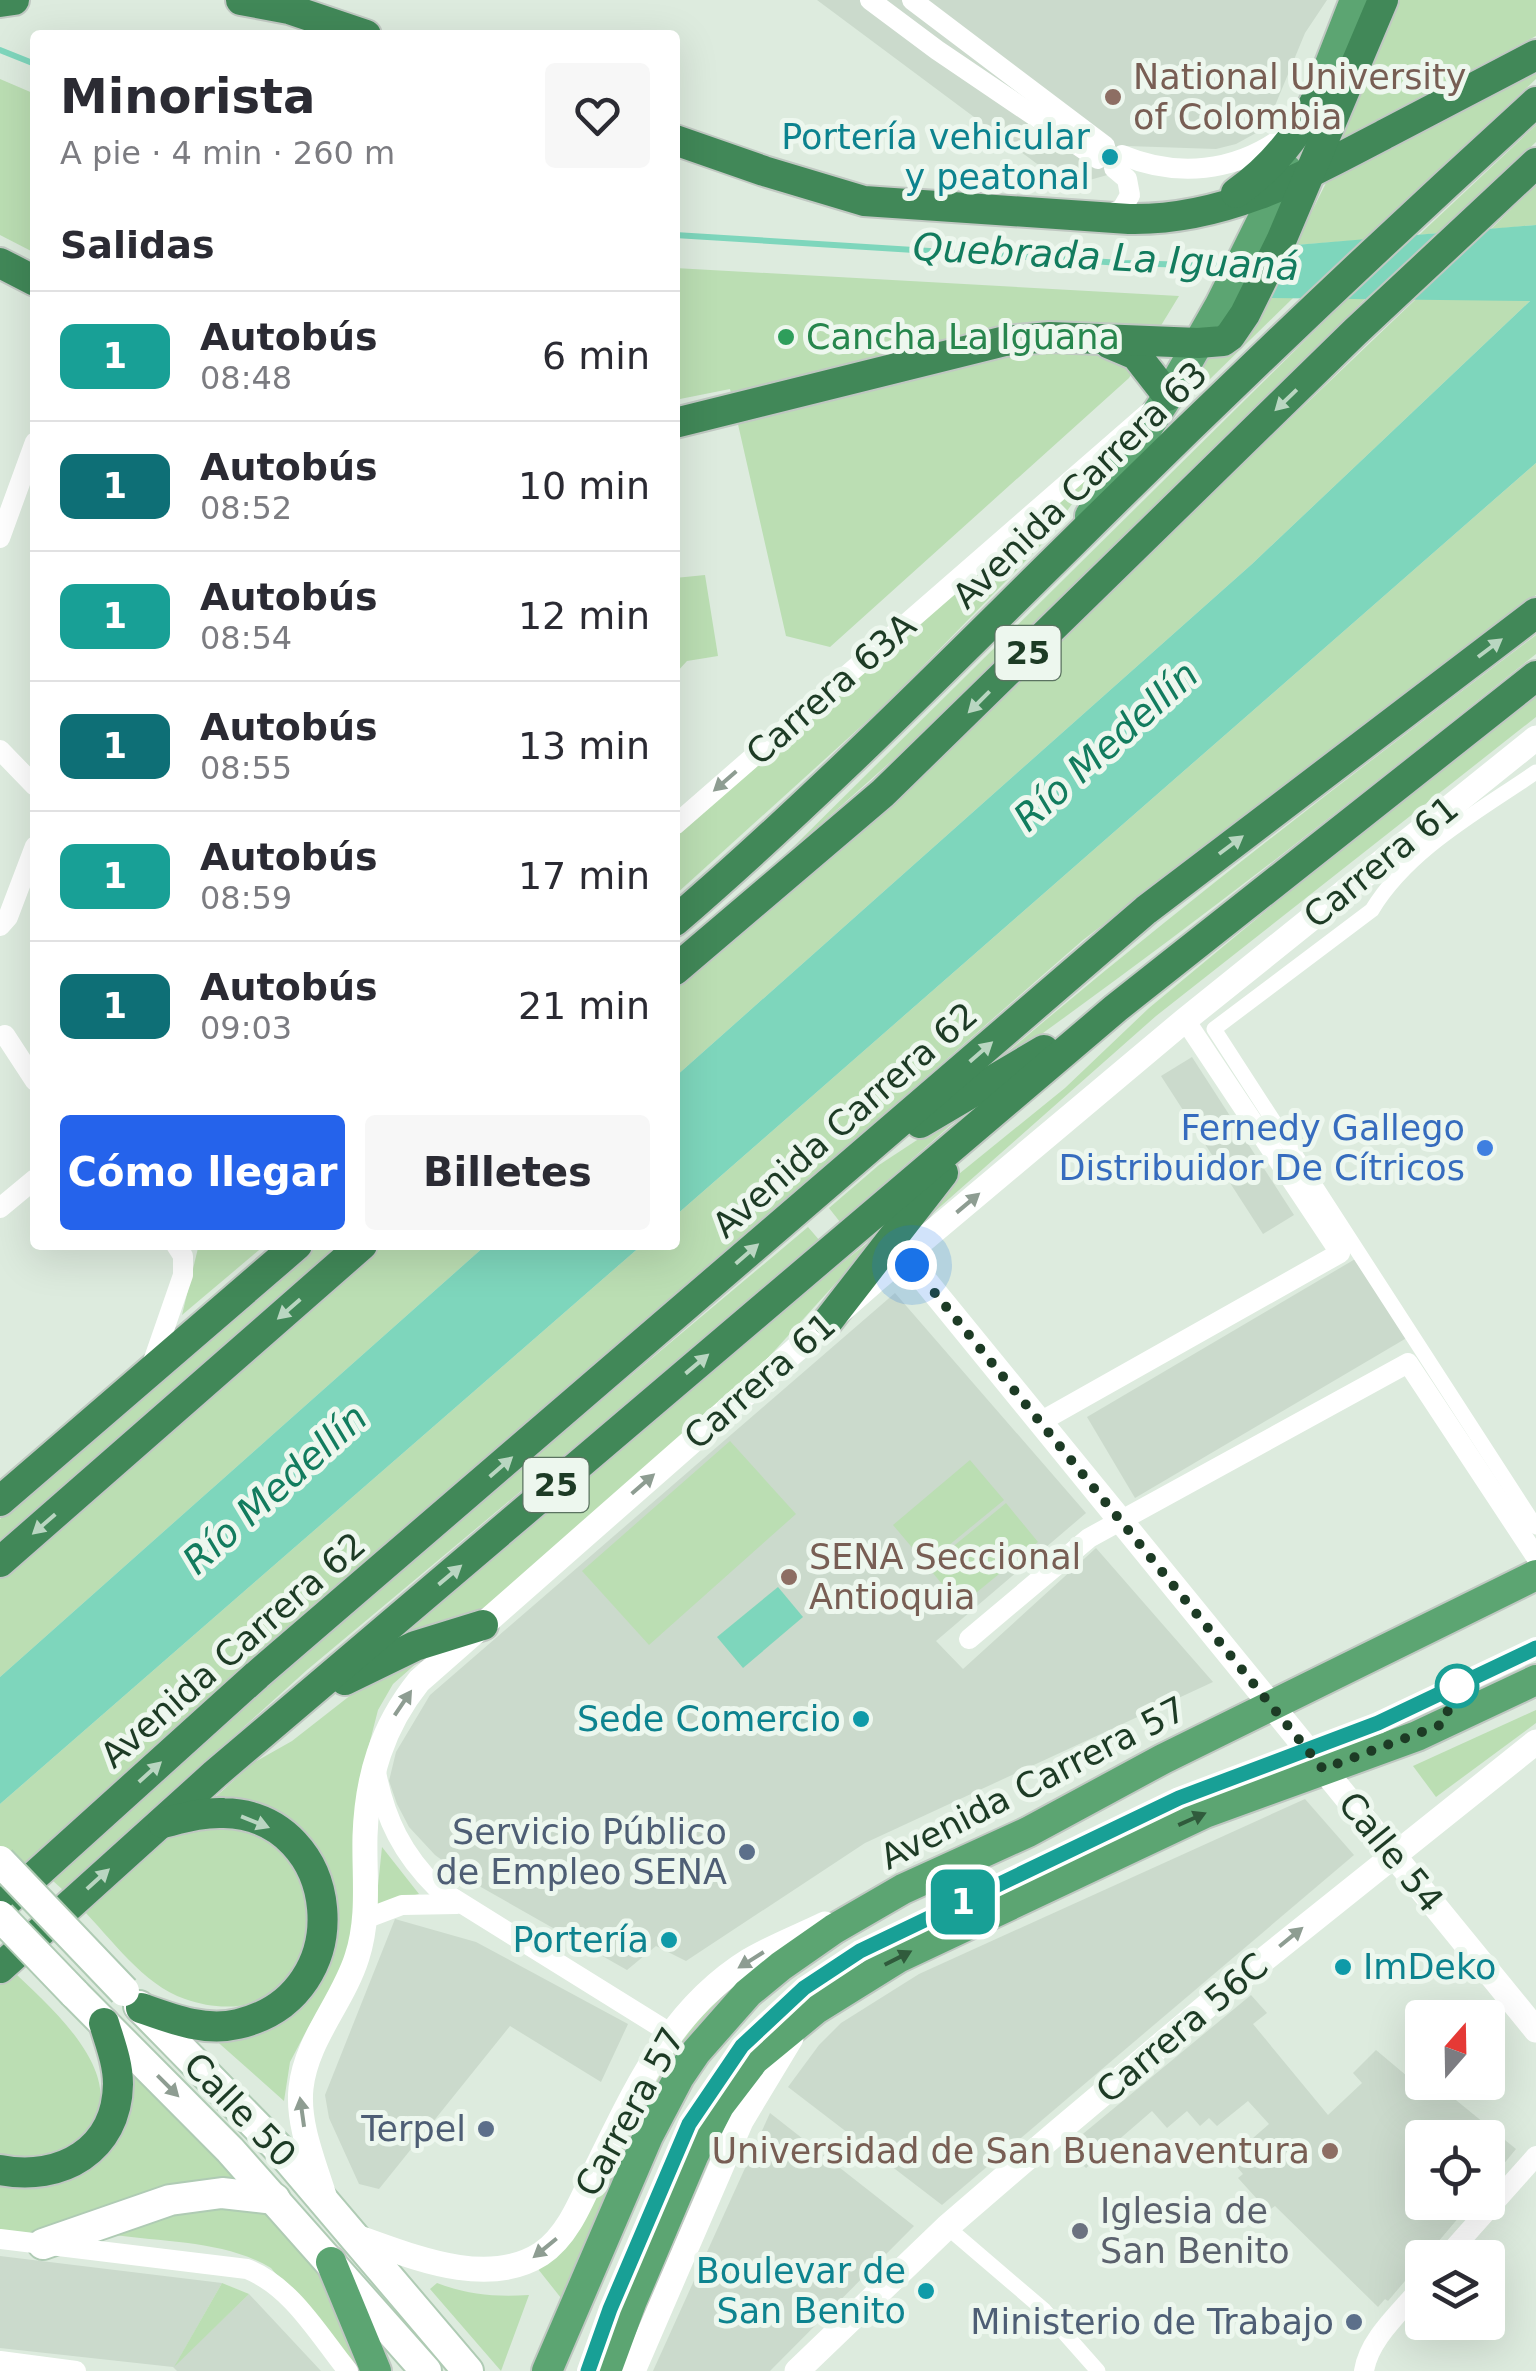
<!DOCTYPE html>
<html lang="es">
<head>
<meta charset="utf-8">
<style>
	:root { --surface:#fff; --page:#f7f7f7; --text:#2b2b33; --muted:#7c7c81; --line:#e1e1e2; --accent:#2563eb }
	body { margin:0; font-family:"DejaVu Sans",sans-serif; background:var(--page); color:var(--text); height:100vh; display:flex; flex-direction:column; font-size:38px; white-space:nowrap }
	* { box-sizing:border-box; margin:0 }
	p { font-size:32px; color:var(--muted) }
	.icon { flex:none; width:55px; height:55px; fill:none; stroke:currentColor; stroke-width:2; stroke-linecap:round; stroke-linejoin:round }
	.map { position:relative; flex:1; overflow:hidden }
	.details { position:absolute; left:30px; top:30px; width:650px; height:1220px; display:flex; flex-direction:column; background:var(--surface); border-radius:10px; box-shadow:0 10px 40px #0002 }
	.details>* { flex:none }
	.badge { padding:0 20px; border-radius:15px; font-size:35px; line-height:65px }
	.needle { width:65px; rotate:20deg }
	.tools { position:absolute; left:1405px; top:2000px; display:grid; gap:20px }
	.tools a { display:grid; place-items:center; width:100px; height:100px; border-radius:10px; background:var(--surface); box-shadow:0 10px 40px #0002; font-size:50px }
	.you { position:absolute; width:50px; height:50px; margin:-25px; border:8px solid #fff; border-radius:50%; background:#1a73e8; box-shadow:0 0 0 15px #1a73e833 }
	.map>.badge { position:absolute; translate:-50% -50%; box-shadow:0 0 0 5px #fff }
	h2 { padding:0 30px; font-size:38px; line-height:90px }
	.round { display:grid; place-items:center; flex:none; width:105px; height:105px; border-radius:10px; background:var(--page) }
	.headline { display:flex; align-items:center; justify-content:space-between; height:170px; padding:0 30px }
	h1 { font-size:48px; font-weight:600; line-height:75px }
	.cta { display:flex; gap:20px; margin-top:auto; padding:20px 30px }
	.cta a { flex:1; height:115px; border-radius:10px; background:var(--accent); color:#fff; font-size:40px; font-weight:600; line-height:115px; text-align:center }
	.cta a+a { background:var(--page); color:var(--text) }
	ul { padding:0; list-style:none }
	li { display:flex; align-items:center; gap:30px; height:130px; padding:0 30px; border-top:2px solid var(--line) }
	li div { flex:1 }
	li b { display:block; font-size:38px }
	li em { font-style:normal }
	li .badge { min-width:110px; font-weight:700; text-align:center }
	.map>svg:first-child { display:block }
	.built { fill:#cbdacc }
	.green { fill:#bbdeb3 }
	.water { fill:#7ed6bc }
	.lines { fill:none; stroke-linecap:round; stroke-linejoin:round }
	.stream { stroke:#7ed6bc; stroke-width:6 }
	.secondary-casing { stroke:#afcbb4; stroke-width:34 }
	.primary-casing { stroke:#c0c8c2; stroke-width:34 }
	.trunk-casing { stroke:#c0c8c2; stroke-width:34 }
	.pedestrian { stroke:#fff; stroke-width:15 }
	.minor { stroke:#fff; stroke-width:20 }
	.tertiary { stroke:#fff; stroke-width:25 }
	.secondary { stroke:#fff; stroke-width:30 }
	.primary { stroke:#5ca572; stroke-width:30 }
	.trunk { stroke:#418858; stroke-width:30 }
	.secondary-bridge-casing { stroke:#afcbb4; stroke-width:34; stroke-linecap:butt }
	.secondary-bridge { stroke:#fff; stroke-width:30 }
	.oneway { fill:#b9d6c1 }
	.oneway2 { fill:#8e9d92 }
	.oneway3 { fill:#305b3c }
	.line-casing { stroke:#fff; stroke-width:22 }
	.line { stroke:#18a096; stroke-width:15 }
	.walk { stroke:#1d3b25; stroke-width:10; stroke-dasharray:0 18 }
	.education-dot { fill:#8d6e63; stroke:#edf7ee; stroke-width:4 }
	.culture-dot { fill:#0f9aa8; stroke:#edf7ee; stroke-width:4 }
	.leisure-dot { fill:#2e9e5b; stroke:#edf7ee; stroke-width:4 }
	.shop-dot { fill:#3f7fe0; stroke:#edf7ee; stroke-width:4 }
	.stop-dot { fill:#fff; stroke:#18a096; stroke-width:5 }
	.service-dot { fill:#5c6f8a; stroke:#edf7ee; stroke-width:4 }
	.worship-dot { fill:#6b7280; stroke:#edf7ee; stroke-width:4 }
	.labels { text-anchor:middle; stroke-width:10; stroke-linejoin:round; paint-order:stroke }
	.shield { fill:#edf7ee; stroke:#5b7361; stroke-width:2.5 }
	.shield-label { font-size:32px; font-weight:bold; fill:#1d3b25 }
	.education-label { font-size:35px; fill:#785e54; stroke:#edf7ee; text-anchor:start }
	.culture-label { font-size:35px; fill:#0d838f; stroke:#edf7ee; text-anchor:end }
	.leisure-label { font-size:35px; fill:#27864d; stroke:#edf7ee; text-anchor:start }
	.street-label { font-size:35px; fill:#1d3b25; stroke:#edf7ee }
	.shop-label { font-size:35px; fill:#366cbe; stroke:#edf7ee; text-anchor:end }
	.service-label { font-size:35px; fill:#4e5e75; stroke:#edf7ee; text-anchor:end }
	.worship-label { font-size:35px; fill:#5b616d; stroke:#edf7ee; text-anchor:start }
	.water-label { font-size:38px; font-style:italic; fill:#127c5e; stroke:#edf7ee }
</style>
</head>
<body>
<div class="map">
<svg width="1536" height="2371" viewBox="0 0 1536 2371">
	<rect width="100%" height="100%" fill="#ddebde"/>
	<g class="built">
		<polygon points="817,0 1327,0 1305,33 1272,113 1256,133 1236,144 1216,149 1127,146 1111,174 1086,181 1048,172"/>
		<polygon points="1192,1057 1294,1215 1263,1234 1161,1076"/>
		<polygon points="1362,1255 1410,1336 1135,1498 1087,1417"/>
		<polygon points="895,1293 1086,1513 936,1641 963,1669 1096,1548 1213,1682 865,1843 686,1961 656,1946 627,1970 472,1882 435,1855 409,1827 397,1804 389,1781 396,1752 430,1695"/>
		<polygon points="1305,1799 1354,1855 942,2205 788,2087 819,2045 841,2023 919,1974"/>
		<polygon points="395,1919 476,1942 628,2024 601,2082 510,2026 379,2189 359,2184 329,2118 325,2095"/>
		<polygon points="1251,1995 1267,2013 1253,2024 1328,2115 1362,2083 1353,2073 1376,2050 1426,2092 1435,2083 1516,2149 1488,2183 1488,2138 1422,2138 1422,2202 1471,2203 1388,2301 1385,2299 1378,2307 1275,2206 1268,2211 1238,2178 1243,2174 1226,2154 1232,2149 1236,2153 1269,2124 1248,2101 1217,2126 1209,2118 1200,2126 1187,2111 1167,2128 1152,2111 1086,2168 1081,2163 1075,2168 1061,2152"/>
		<polygon points="770,2113 914,2226 770,2371 653,2371"/>
		<polygon points="0,2256 222,2283 176,2364 249,2294 321,2371 177,2371 173,2367 0,2348"/>
	</g>
	<g class="green">
		<polygon points="1397,0 1536,0 1536,36 1340,139"/>
		<polygon points="1536,66 1536,79 1363,240 1295,245 1329,177"/>
		<polygon points="0,79 35,94 35,253 0,235"/>
		<polygon points="1536,125 1536,142 1438,233 1419,235"/>
		<polygon points="1536,185 1536,225 1491,229"/>
		<polygon points="675,268 1179,296 1129,378 830,647 786,636 730,389 675,400"/>
		<polygon points="1270,298 1293,298 1163,425 1203,353"/>
		<polygon points="1348,298 1365,299 1132,534 942,716 777,863"/>
		<polygon points="1416,299 1531,300 1252,564 675,1077 675,985 924,768"/>
		<polygon points="1103,460 1048,538 888,702 675,895 675,836"/>
		<polygon points="1536,463 1536,595 1083,940 532,1421 310,1609 0,1886 0,1804 642,1245 675,1245 675,1216"/>
		<polygon points="705,575 718,656 687,661 675,674 675,578"/>
		<path d="M1536,635V654C1350,803 1163,950 968,1086C1151,928 1343,781 1536,635Z"/>
		<polygon points="1536,697 1536,717 1156,1016 899,1243 954,1178 1065,1088 1149,1008 1343,847"/>
		<polygon points="984,1096 840,1222 829,1208 879,1165"/>
		<polygon points="808,1227 820,1241 307,1670 63,1890 52,1880 332,1627"/>
		<polygon points="885,1229 747,1381 498,1603 388,1646 790,1304"/>
		<polygon points="201,1245 265,1245 182,1315 198,1248"/>
		<polygon points="319,1245 345,1245 0,1547 0,1519"/>
		<polygon points="378,1245 486,1245 0,1677 0,1575"/>
		<polygon points="730,1441 796,1514 649,1645 582,1571"/>
		<polygon points="970,1460 1004,1500 926,1564 893,1525"/>
		<polygon points="1006,1503 1038,1542 960,1606 928,1567"/>
		<polygon points="435,1647 393,1684 378,1710 367,1753 353,1939 335,1986 310,2024 290,2062 284,2101 212,2037 328,1961 336,1925 331,1884 211,1801 253,1763 292,1741 347,1698 396,1664"/>
		<polygon points="1536,1710 1536,1723 1436,1797 1413,1766"/>
		<path d="M240,1825C260,1835 284,1844 298,1863C304,1870 305,1883 308,1891C315,1919 314,1924 304,1950C285,2004 236,2017 185,1999C143,1985 111,1938 81,1908L168,1831Z"/>
		<polygon points="382,1847 419,1894 376,1905"/>
		<path d="M13,1971C50,2007 137,2080 84,2136C58,2163 37,2163 0,2157V1982Z"/>
		<path d="M735,1986L661,2079L624,2151L561,2298L538,2269C555,2248 579,2227 592,2204C637,2128 662,2042 735,1986Z"/>
		<polygon points="133,2070 240,2182 33,2235 0,2230 0,2185 45,2185 121,2120"/>
		<path d="M200,2206L266,2209L315,2264L367,2371H354L271,2268C226,2241 165,2242 114,2235L170,2213Z"/>
		<polygon points="222,2283 249,2294 174,2367"/>
		<path d="M437,2283C469,2295 495,2297 529,2295L501,2371L430,2289Z"/>
	</g>
	<g class="water">
		<polygon points="1536,225 1536,463 675,1216 675,1077 1252,564 1530,301 1270,298 1295,245"/>
		<polygon points="486,1245 642,1245 0,1804 0,1677"/>
		<polygon points="778,1587 803,1617 743,1668 717,1637"/>
	</g>
	<g class="lines">
		<g class="stream">
			<polyline points="0,50 35,64"/>
			<polyline points="675,235 1122,263 1228,266"/>
		</g>
		<g class="secondary-casing">
			<g id="secondary">
				<polyline points="74,1993 230,2150 426,2371"/>
				<polyline points="139,2006 282,2152 468,2371"/>
				<polyline points="43,2244 170,2200 222,2193 275,2199"/>
			</g>
		</g>
		<g class="primary-casing">
			<g id="primary">
				<polyline points="1307,123 1355,0"/>
				<polyline points="1090,516 1168,396 1220,305 1287,170"/>
				<polyline points="331,2262 376,2371"/>
				<polyline points="547,2371 648,2136 679,2077 696,2052 748,1993 781,1966 834,1929 903,1889 1028,1832 1163,1759 1536,1575"/>
				<polyline points="606,2371 631,2303 694,2154 719,2106 754,2060 816,2009 898,1958 1205,1813 1417,1736 1536,1680"/>
			</g>
		</g>
		<g class="trunk-casing">
			<g id="trunk">
				<polyline points="241,0 289,9 366,35"/>
				<polyline points="0,2 14,0"/>
				<path d="M675,140L764,171L864,201L1129,219C1224,221 1305,176 1387,133C1437,107 1486,81 1536,55"/>
				<path d="M1236,193C1272,168 1297,137 1317,98"/>
				<polyline points="0,263 35,281"/>
				<polyline points="1110,344 1136,355 1168,396"/>
				<polyline points="675,423 1005,341 1050,337 1198,343 1223,341 1230,336 1245,314 1281,241 1383,0"/>
				<path d="M675,921C813,802 940,673 1070,545C1222,394 1378,246 1536,102"/>
				<polyline points="675,970 883,793 1355,332 1536,163"/>
				<polyline points="920,1123 1044,1050"/>
				<polyline points="828,1321 943,1173"/>
				<polyline points="0,1501 297,1245"/>
				<polyline points="0,1562 362,1245"/>
				<polyline points="345,1680 415,1646 483,1625"/>
				<polyline points="0,1907 257,1675 1146,910 1536,613"/>
				<polyline points="0,1968 215,1774 1116,1008 1536,676"/>
				<path d="M141,2008C172,2019 205,2032 238,2024C362,1995 343,1816 224,1813C203,1812 183,1818 163,1823"/>
				<path d="M0,2170C61,2182 117,2150 118,2084C118,2063 110,2043 104,2023"/>
			</g>
		</g>
		<g class="pedestrian">
			<path d="M1536,772C1478,812 1409,849 1372,910L1214,1029L1536,1527"/>
			<polyline points="947,2227 1044,2310 1098,2371"/>
		</g>
		<g class="minor">
			<polyline points="870,0 937,50 1098,159"/>
			<polyline points="912,0 1105,146"/>
			<path d="M1122,155C1177,178 1235,172 1283,137"/>
			<polyline points="1105,216 1122,209 1130,195 1127,179 1114,168"/>
			<polyline points="0,538 35,442"/>
			<polyline points="0,750 35,786"/>
			<polyline points="675,825 1148,413"/>
			<polyline points="0,926 8,917 35,846"/>
			<polyline points="5,1035 35,1081"/>
			<polyline points="0,1208 35,1179"/>
			<polyline points="150,1370 183,1275 183,1256 176,1245"/>
			<polyline points="1040,1422 1340,1253 1185,1020"/>
			<polyline points="969,1639 1089,1538 1408,1363 1536,1557"/>
			<path d="M376,1772C385,1819 403,1855 437,1888L670,2033"/>
			<polyline points="365,1919 402,1905 457,1904"/>
			<path d="M0,2239L247,2269C292,2287 318,2334 348,2371"/>
			<polyline points="1445,2258 1536,2156"/>
			<polyline points="0,2361 76,2371"/>
			<path d="M1364,2371C1369,2338 1402,2311 1422,2286"/>
		</g>
		<g class="tertiary">
			<polyline points="904,1255 1536,2030"/>
			<path d="M325,2199C315,2165 297,2125 301,2088C306,2040 343,2002 357,1957C370,1917 364,1876 365,1836C367,1777 382,1727 419,1681L873,1282L1185,1020L1536,738"/>
			<path d="M351,2235C407,2254 485,2290 541,2254C570,2235 584,2194 598,2165C637,2086 672,2008 750,1960C774,1946 800,1936 825,1924"/>
			<polyline points="633,2371 741,2121 791,2038"/>
			<polyline points="797,2371 947,2227 1055,2134 1226,1990 1536,1742"/>
		</g>
		<use href="#secondary" class="secondary"/>
		<use href="#primary" class="primary"/>
		<use href="#trunk" class="trunk"/>
		<g class="secondary-bridge-casing">
			<g id="secondary-bridge">
				<polyline points="0,1861 124,1991"/>
				<polyline points="0,1916 74,1993"/>
			</g>
		</g>
		<use href="#secondary-bridge" class="secondary-bridge"/>
	</g>
	<defs><path id="oneway-solid" d="M-6-.8H1V-3.2L6.5 0L1 3.2V.8H-6Z" transform="scale(2.5)"/></defs>
	<g class="oneway">
		<use href="#oneway-solid" transform="translate(1286 400) rotate(136)"/>
		<use href="#oneway-solid" transform="translate(1490 648) rotate(-37)"/>
		<use href="#oneway-solid" transform="translate(979 702) rotate(135)"/>
		<use href="#oneway-solid" transform="translate(1231 845) rotate(-37)"/>
		<use href="#oneway-solid" transform="translate(981 1052) rotate(-41)"/>
		<use href="#oneway-solid" transform="translate(747 1254) rotate(-41)"/>
		<use href="#oneway-solid" transform="translate(289 1309) rotate(139)"/>
		<use href="#oneway-solid" transform="translate(697 1364) rotate(-40)"/>
		<use href="#oneway-solid" transform="translate(501 1467) rotate(-41)"/>
		<use href="#oneway-solid" transform="translate(44 1524) rotate(139)"/>
		<use href="#oneway-solid" transform="translate(450 1575) rotate(-40)"/>
		<use href="#oneway-solid" transform="translate(150 1772) rotate(-42)"/>
		<use href="#oneway-solid" transform="translate(255 1822) rotate(22)"/>
		<use href="#oneway-solid" transform="translate(98 1879) rotate(-42)"/>
	</g>
	<g class="oneway2">
		<use href="#oneway-solid" transform="translate(725 781) rotate(139)"/>
		<use href="#oneway-solid" transform="translate(968 1203) rotate(-40)"/>
		<use href="#oneway-solid" transform="translate(643 1484) rotate(-41)"/>
		<use href="#oneway-solid" transform="translate(403 1703) rotate(-56)"/>
		<use href="#oneway-solid" transform="translate(1291 1937) rotate(-39)"/>
		<use href="#oneway-solid" transform="translate(751 1960) rotate(148)"/>
		<use href="#oneway-solid" transform="translate(168 2086) rotate(45)"/>
		<use href="#oneway-solid" transform="translate(302 2112) rotate(-98)"/>
		<use href="#oneway-solid" transform="translate(545 2248) rotate(141)"/>
	</g>
	<g class="oneway3">
		<use href="#oneway-solid" transform="translate(1192 1819) rotate(-24)"/>
		<use href="#oneway-solid" transform="translate(898 1958) rotate(-27)"/>
	</g>
	<g class="lines">
		<g class="line-casing">
			<polyline id="line" points="588,2371 610,2309 689,2124 742,2046 804,1988 860,1951 1179,1798 1378,1723 1536,1648"/>
		</g>
		<use href="#line" class="line"/>
		<polyline class="walk" points="912,1265 1323,1769 1443,1724 1457,1686"/>
	</g>
	<g class="education-dot">
		<circle cx="1113" cy="97" r="10"/>
		<circle cx="789" cy="1577" r="10"/>
		<circle cx="1330" cy="2151" r="10"/>
	</g>
	<g class="culture-dot">
		<circle cx="1110" cy="157" r="10"/>
		<circle cx="861" cy="1719" r="10"/>
		<circle cx="669" cy="1940" r="10"/>
		<circle cx="1343" cy="1967" r="10"/>
		<circle cx="926" cy="2291" r="10"/>
	</g>
	<circle class="leisure-dot" cx="786" cy="337" r="10"/>
	<circle class="shop-dot" cx="1485" cy="1148" r="10"/>
	<circle class="stop-dot" cx="1457" cy="1686" r="20"/>
	<g class="service-dot">
		<circle cx="747" cy="1852" r="10"/>
		<circle cx="486" cy="2129" r="10"/>
		<circle cx="1354" cy="2322" r="10"/>
	</g>
	<circle class="worship-dot" cx="1080" cy="2231" r="10"/>
	<g class="labels">
		<g class="shield">
			<rect x="995.5" y="626" width="65" height="54" rx="8"/>
			<rect x="523.5" y="1458" width="65" height="54" rx="8"/>
		</g>
		<g class="shield-label">
			<text x="1028" y="664">25</text>
			<text x="556" y="1496">25</text>
		</g>
		<g class="education-label">
			<text x="1133" y="89">National University<tspan x="1133" dy="40">of Colombia</tspan></text>
			<text x="809" y="1569">SENA Seccional<tspan x="809" dy="40">Antioquia</tspan></text>
			<text x="1310" y="2163" text-anchor="end">Universidad de San Buenaventura</text>
		</g>
		<g class="culture-label">
			<text x="1090" y="149">Portería vehicular<tspan x="1090" dy="40">y peatonal</tspan></text>
			<text x="841" y="1731">Sede Comercio</text>
			<text x="649" y="1952">Portería</text>
			<text x="1363" y="1979" text-anchor="start">ImDeko</text>
			<text x="906" y="2283">Boulevar de<tspan x="906" dy="40">San Benito</tspan></text>
		</g>
		<g class="leisure-label">
			<text x="806" y="349">Cancha La Iguana</text>
		</g>
		<g class="street-label">
			<text transform="translate(1080 485) rotate(-44)" y="12">Avenida Carrera 63</text>
			<text transform="translate(831 689) rotate(-41)" y="12">Carrera 63A</text>
			<text transform="translate(1381 862) rotate(-39)" y="12">Carrera 61</text>
			<text transform="translate(845 1120) rotate(-41)" y="12">Avenida Carrera 62</text>
			<text transform="translate(760 1381) rotate(-41)" y="12">Carrera 61</text>
			<text transform="translate(233 1650) rotate(-41)" y="12">Avenida Carrera 62</text>
			<text transform="translate(1033 1783) rotate(-27)" y="12">Avenida Carrera 57</text>
			<text transform="translate(1391 1852) rotate(51)" y="12">Calle 54</text>
			<text transform="translate(1182 2028) rotate(-40)" y="12">Carrera 56C</text>
			<text transform="translate(240 2110) rotate(46)" y="12">Calle 50</text>
			<text transform="translate(630 2112) rotate(-61)" y="12">Carrera 57</text>
		</g>
		<g class="shop-label">
			<text x="1465" y="1140">Fernedy Gallego<tspan x="1465" dy="40">Distribuidor De Cítricos</tspan></text>
		</g>
		<g class="service-label">
			<text x="727" y="1844">Servicio Público<tspan x="727" dy="40">de Empleo SENA</tspan></text>
			<text x="466" y="2141">Terpel</text>
			<text x="1334" y="2334">Ministerio de Trabajo</text>
		</g>
		<g class="worship-label">
			<text x="1100" y="2223">Iglesia de<tspan x="1100" dy="40">San Benito</tspan></text>
		</g>
		<g class="water-label">
			<text transform="translate(1106 257) rotate(3)" y="13">Quebrada La Iguaná</text>
			<text transform="translate(1106 746) rotate(-42)" y="13">Río Medellín</text>
			<text transform="translate(275 1489) rotate(-42)" y="13">Río Medellín</text>
		</g>
	</g>
</svg>
<div class="tools">
<a><svg class="needle" viewBox="-14 -14 28 28"><path d="M0-13l5 13h-10z" fill="#e53935"/><path d="M0 13l5-13h-10z" fill="#7c7c81"/></svg></a>
<a><svg class="icon" aria-label="locate" viewBox="0 0 24 24"><circle cx="12" cy="12" r="6"/><path d="M12 2v4M12 18v4M2 12h4M18 12h4"/></svg></a>
<a><svg class="icon" aria-label="layers" viewBox="0 0 24 24"><path d="M12 4l9 5-9 5-9-5zM3 14l9 5 9-5"/></svg></a>
</div>
<div class="you" style="left:912px;top:1265px"></div>
<b class="badge" style="left:963px;top:1902px;background:#18a096;color:#fff">1</b>
<section class="details">
<div class="headline"><div><h1>Minorista</h1><p>A pie · 4 min · 260 m</p></div><a class="round"><svg class="icon" aria-label="heart" viewBox="0 0 24 24"><path d="M12 20l-8-8c-3-5 5-10 8-4 3-6 11-1 8 4z"/></svg></a></div>
<h2>Salidas</h2>
<ul>
<li><span class="badge" style="background:#18a096;color:#fff">1</span><div><b>Autobús</b><p>08:48</p></div><em>6 min</em></li>
<li><span class="badge" style="background:#0e6f76;color:#fff">1</span><div><b>Autobús</b><p>08:52</p></div><em>10 min</em></li>
<li><span class="badge" style="background:#18a096;color:#fff">1</span><div><b>Autobús</b><p>08:54</p></div><em>12 min</em></li>
<li><span class="badge" style="background:#0e6f76;color:#fff">1</span><div><b>Autobús</b><p>08:55</p></div><em>13 min</em></li>
<li><span class="badge" style="background:#18a096;color:#fff">1</span><div><b>Autobús</b><p>08:59</p></div><em>17 min</em></li>
<li><span class="badge" style="background:#0e6f76;color:#fff">1</span><div><b>Autobús</b><p>09:03</p></div><em>21 min</em></li>
</ul>
<div class="cta"><a>Cómo llegar</a><a>Billetes</a></div>
</section>
</div>
</body>
</html>
